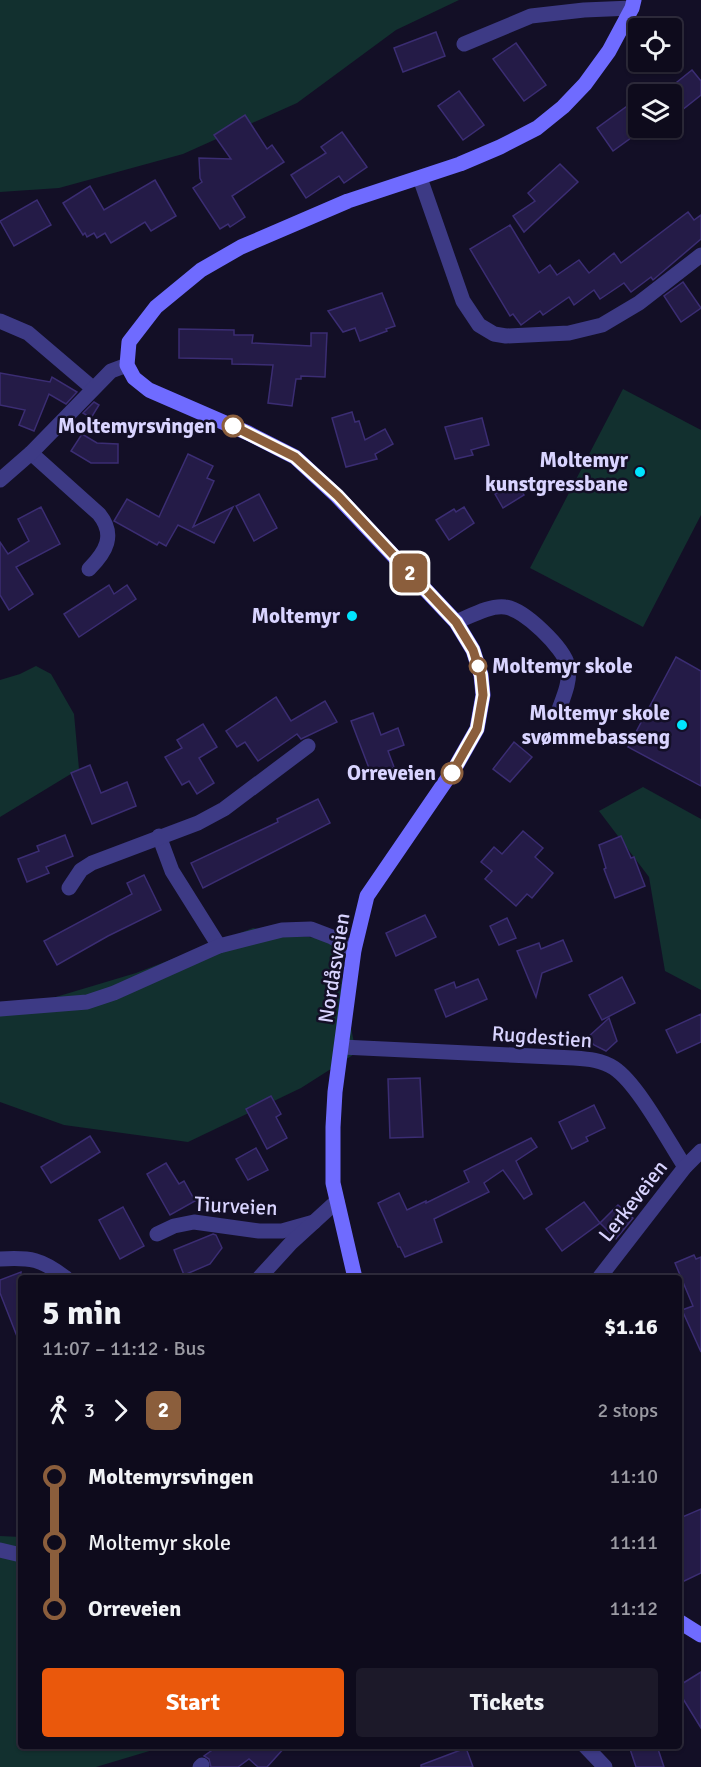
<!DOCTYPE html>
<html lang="en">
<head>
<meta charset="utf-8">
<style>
	:root { --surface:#0e0b1c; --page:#1c1929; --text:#f1f3f6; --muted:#9b9ba3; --line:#2e2b3b; --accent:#ea580c }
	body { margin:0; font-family:Signika,sans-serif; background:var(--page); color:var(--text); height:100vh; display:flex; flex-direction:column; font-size:22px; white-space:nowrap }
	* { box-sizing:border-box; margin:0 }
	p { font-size:20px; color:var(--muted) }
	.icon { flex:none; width:33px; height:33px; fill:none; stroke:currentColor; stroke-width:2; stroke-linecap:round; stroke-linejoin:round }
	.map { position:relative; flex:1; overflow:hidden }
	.panel { position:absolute; left:18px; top:1275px; width:664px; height:474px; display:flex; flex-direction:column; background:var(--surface); border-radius:6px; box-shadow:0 2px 4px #0004,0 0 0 2px var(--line) }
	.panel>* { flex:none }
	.badge { padding:0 12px; border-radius:9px; font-size:21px; line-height:39px }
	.tools { position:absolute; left:628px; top:18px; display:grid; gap:12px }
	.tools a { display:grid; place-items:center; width:54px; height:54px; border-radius:6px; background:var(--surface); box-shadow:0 2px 4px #0004,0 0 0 2px var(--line); font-size:30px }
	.map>.badge { position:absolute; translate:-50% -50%; box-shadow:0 0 0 3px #fff }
	.legs { display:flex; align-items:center; gap:9px; height:66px; padding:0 24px; font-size:20px }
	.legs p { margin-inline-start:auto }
	.headline { display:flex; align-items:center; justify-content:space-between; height:102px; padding:0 24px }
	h1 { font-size:33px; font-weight:800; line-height:45px }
	.cta { display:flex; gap:12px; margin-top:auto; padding:12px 24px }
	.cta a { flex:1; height:69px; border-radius:6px; background:var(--accent); color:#fff; font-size:24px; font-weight:800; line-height:69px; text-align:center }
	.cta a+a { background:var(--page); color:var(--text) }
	ul { padding:0 24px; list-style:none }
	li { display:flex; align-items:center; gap:21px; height:66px; font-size:22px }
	li i { display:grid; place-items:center; width:9px; height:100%; margin:0 8px; background:currentColor }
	li i::after { content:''; width:15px; height:15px; margin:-8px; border:4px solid; border-radius:50%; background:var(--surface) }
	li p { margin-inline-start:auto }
	li:first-child i { background:linear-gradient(#0000 50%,currentColor 0) }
	li:last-child i { background:linear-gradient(currentColor 50%,#0000 0) }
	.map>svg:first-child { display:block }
	.green { fill:#12302f }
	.building { fill:#241b47; stroke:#3b2d73; stroke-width:1.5 }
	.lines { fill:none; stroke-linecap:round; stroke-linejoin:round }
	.street { stroke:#3d3a85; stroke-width:15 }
	.secondary { stroke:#6f6bff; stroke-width:15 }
	.line-1-casing { stroke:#fff; stroke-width:14 }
	.line-1 { stroke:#8b5e3c; stroke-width:9 }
	.stop-1-dot { fill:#fff; stroke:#8b5e3c; stroke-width:3 }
	.poi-dot { fill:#00e5ff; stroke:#130f26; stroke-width:2 }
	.labels { text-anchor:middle; stroke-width:5; stroke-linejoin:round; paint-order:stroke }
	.stop-label { font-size:21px; font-weight:bold; fill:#d9d4ff; stroke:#130f26; text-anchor:end }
	.poi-label { font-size:21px; font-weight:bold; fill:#d9d4ff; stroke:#130f26; text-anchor:end }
	.street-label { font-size:21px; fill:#d9d4ff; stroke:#130f26 }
</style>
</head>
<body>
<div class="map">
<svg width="701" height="1767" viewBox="0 0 701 1767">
	<rect width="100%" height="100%" fill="#130f26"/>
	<g class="green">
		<polygon points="0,0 459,0 396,30 297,103 183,154 59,188 0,192"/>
		<polygon points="623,389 701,430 701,515 643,627 530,568"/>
		<polygon points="36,666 51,674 74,714 79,769 0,817 0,680 20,674"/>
		<polygon points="643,787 701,819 701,990 665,971 649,877 599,811"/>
		<polygon points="253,928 334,941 356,1053 301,1088 188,1142 64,1125 0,1102 0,1009 19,1008 136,973"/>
		<polygon points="0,1536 21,1537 21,1746 166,1746 96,1767 0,1767"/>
	</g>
	<g class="building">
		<polygon points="436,32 445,56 403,72 394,48"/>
		<polygon points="516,43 546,85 524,101 493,59"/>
		<polygon points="692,70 701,81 701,95 672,118 672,86"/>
		<polygon points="459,91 484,125 463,140 438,106"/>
		<polygon points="630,104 639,116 639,132 613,151 597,128"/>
		<polygon points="245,115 267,149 272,145 284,162 232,196 245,217 230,227 228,224 220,229 193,188 202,182 200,178 199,158 231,159 214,135"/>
		<polygon points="342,132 367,167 344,183 339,176 306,198 291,175 326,153 321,147"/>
		<polygon points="560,164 578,182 524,232 513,216 535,201 528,193"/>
		<polygon points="155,180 176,216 151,231 145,222 111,243 105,233 97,238 94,233 87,237 85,233 83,235 63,203 90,186 104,210"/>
		<polygon points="37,200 51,225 14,246 0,221"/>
		<polygon points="688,212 694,220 701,215 701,239 653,280 651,277 631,292 624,283 600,299 594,290 574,305 569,297 543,315 540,311 521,325 513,314 510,316 470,249 510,225 539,273 550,265 557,275 579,260 589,273 614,253 621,263"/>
		<polygon points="683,282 701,308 681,322 664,296"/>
		<polygon points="382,293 395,326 386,329 387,331 360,341 355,328 343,332 328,311"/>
		<polygon points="179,329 234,330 234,335 253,335 252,343 311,346 311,333 327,333 325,377 301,376 301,379 296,379 292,406 268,403 273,365 232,364 232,359 179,358"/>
		<polygon points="0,373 50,382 52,377 77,392 66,404 49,394 34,431 19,425 25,410 0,405"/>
		<polygon points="94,402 99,405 91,418 83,413"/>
		<polygon points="352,412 355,422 359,421 365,440 385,429 393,444 375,454 377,459 346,467 332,418"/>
		<polygon points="482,418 489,445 471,450 473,455 455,459 445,427"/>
		<polygon points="82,434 97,443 118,444 118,463 91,463 71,451"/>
		<polygon points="188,454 213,466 207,478 214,481 193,527 233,507 214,543 178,525 166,546 159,542 157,545 114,521 127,499 159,517"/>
		<polygon points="516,481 524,495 503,508 495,494"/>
		<polygon points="259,494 277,528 254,541 236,506"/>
		<polygon points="41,507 60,544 16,567 33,594 9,610 0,595 0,542 8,554 29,541 18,519"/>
		<polygon points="464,507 474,523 449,540 436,520 454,509 456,512"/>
		<polygon points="109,585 114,594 127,585 136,599 79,637 64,614"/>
		<polygon points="676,657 701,671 701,786 628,747"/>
		<polygon points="276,697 291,721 325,701 337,722 301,739 297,734 258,761 245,742 237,747 226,731"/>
		<polygon points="373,713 381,735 398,728 404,745 388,751 394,767 372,776 351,721"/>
		<polygon points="203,724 217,747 199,758 214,783 197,794 189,781 182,785 165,757 182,748 177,740"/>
		<polygon points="514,742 532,757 510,782 493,769"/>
		<polygon points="90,765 101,793 127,782 136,806 92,824 71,773"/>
		<polygon points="318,799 330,823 203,888 191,863 278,822 277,819"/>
		<polygon points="523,831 543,848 535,857 553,873 532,898 527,894 516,906 485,879 492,871 481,862 494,847 502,854"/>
		<polygon points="65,835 73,856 46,867 49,873 27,882 18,859 39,851 37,846"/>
		<polygon points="621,836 631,858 634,857 645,886 615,898 604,869 606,868 599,845"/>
		<polygon points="144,875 161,910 108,936 57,965 44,941 132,894 127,883"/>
		<polygon points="425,915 436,937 396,956 386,933"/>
		<polygon points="507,918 516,938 499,945 490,926"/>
		<polygon points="563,940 572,961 542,973 536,997 517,951 539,943 541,949"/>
		<polygon points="622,977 635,1003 602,1020 589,995"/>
		<polygon points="478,979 487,999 446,1017 435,990 454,982 456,988"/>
		<polygon points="701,1014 701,1042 677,1053 666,1030"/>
		<polygon points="609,1018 617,1041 606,1051 594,1045 587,1038"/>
		<polygon points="420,1078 423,1137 390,1138 388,1079"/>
		<polygon points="271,1096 281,1114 276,1117 287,1138 267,1149 246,1109"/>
		<polygon points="594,1105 605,1128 586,1137 588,1141 572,1149 559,1122"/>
		<polygon points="90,1136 100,1152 51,1183 41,1167"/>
		<polygon points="531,1138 537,1147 516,1161 532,1194 524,1199 503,1170 484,1183 489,1192 434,1219 442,1242 405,1257 400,1247 398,1247 378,1203 399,1193 407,1210 426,1201 426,1203 469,1182 464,1171"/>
		<polygon points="256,1148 268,1170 248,1180 236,1159"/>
		<polygon points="166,1163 179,1184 184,1181 195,1201 170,1215 147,1174"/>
		<polygon points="584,1202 600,1223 562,1251 546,1229"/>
		<polygon points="618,1205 633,1218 616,1239 600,1223"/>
		<polygon points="123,1207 144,1246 120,1259 99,1220"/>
		<polygon points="213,1234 216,1235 222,1248 210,1264 184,1275 174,1250"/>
		<polygon points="694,1255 696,1259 701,1257 701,1352 682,1310 693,1306 675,1263"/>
		<polygon points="21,1272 21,1344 20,1344 0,1293 0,1280"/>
		<polygon points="701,1509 701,1573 680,1583 680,1518"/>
		<polygon points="701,1672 701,1728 680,1694 680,1685"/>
		<polygon points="218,1746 286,1746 267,1767 258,1767 249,1759 238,1767 211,1767 209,1759 204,1756"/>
		<polygon points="629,1746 657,1746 664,1767 636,1767"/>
		<polygon points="466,1748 473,1767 421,1767 421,1765"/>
	</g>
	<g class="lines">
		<g class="street">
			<polyline points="464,44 531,16 584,10 632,8"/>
			<polyline points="420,178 463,301 479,325 494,334 506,336 569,333 602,325 639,303 701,255"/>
			<polyline points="0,321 28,333 89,385 92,390"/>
			<path d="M31,453L99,514C116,535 106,552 89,569"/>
			<polyline points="0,480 31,453 111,371 127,365"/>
			<path d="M456,622C471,616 490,605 505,607C524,609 564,648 568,666C571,681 563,698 558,712"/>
			<polyline points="159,836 172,871 219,946"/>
			<polyline points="69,888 81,870 92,863 198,823 224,809 308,746"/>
			<polyline points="0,1009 87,1002 114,993 219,946 282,930 311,929 332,937 354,950"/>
			<path d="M342,1047L574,1058C588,1059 602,1060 614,1068C638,1084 668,1141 685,1167"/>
			<polyline points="157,1234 174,1226 194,1222 259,1231 282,1231 314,1222"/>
			<path d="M0,1259C30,1257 42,1259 66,1278"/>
			<polyline points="259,1278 291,1243 337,1201"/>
			<polyline points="599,1278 685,1167 701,1151"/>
			<polyline points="0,1550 21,1555"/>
			<polyline points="585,1746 605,1767"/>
			<polyline points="200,1767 202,1765"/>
		</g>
		<g class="secondary">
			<polyline points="355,1278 333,1183 333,1127 335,1092 354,950 367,896 456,766 477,729 483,695 481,675 473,650 456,622 337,496 295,457 248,433 149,390 134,378 127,365 129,342 156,307 201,270 241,247 348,201 460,164 500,147 537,128 563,107 585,84 609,51 632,8 634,0"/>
			<polyline points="680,1622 701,1635"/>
		</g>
	</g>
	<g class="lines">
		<g class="line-1-casing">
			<polyline id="line-1" points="233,426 295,457 338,496 456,622 473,650 481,675 483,695 477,729 452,773"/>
		</g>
		<use href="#line-1" class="line-1"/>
	</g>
	<g class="stop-1-dot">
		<circle cx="233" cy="426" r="10"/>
		<circle cx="478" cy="666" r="8"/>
		<circle cx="452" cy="773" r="10"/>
	</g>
	<g class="poi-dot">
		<circle cx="640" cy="472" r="6"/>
		<circle cx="352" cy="616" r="6"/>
		<circle cx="682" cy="725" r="6"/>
	</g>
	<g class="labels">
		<g class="stop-label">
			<text x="216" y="433">Moltemyrsvingen</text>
			<text x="492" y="673" text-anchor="start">Moltemyr skole</text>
			<text x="436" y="780">Orreveien</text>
		</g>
		<g class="poi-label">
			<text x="628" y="467">Moltemyr<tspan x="628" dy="24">kunstgressbane</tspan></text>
			<text x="340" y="623">Moltemyr</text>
			<text x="670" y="720">Moltemyr skole<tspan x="670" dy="24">svømmebasseng</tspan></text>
		</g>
		<g class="street-label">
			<text transform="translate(334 968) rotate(-81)" y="7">Nordåsveien</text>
			<text transform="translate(542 1037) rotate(4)" y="7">Rugdestien</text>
			<text transform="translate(633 1201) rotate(-52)" y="7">Lerkeveien</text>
			<text transform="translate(236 1206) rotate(3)" y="7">Tiurveien</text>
		</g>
	</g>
</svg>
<div class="tools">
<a><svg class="icon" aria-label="locate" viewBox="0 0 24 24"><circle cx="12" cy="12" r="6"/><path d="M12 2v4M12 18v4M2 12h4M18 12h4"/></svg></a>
<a><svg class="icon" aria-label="layers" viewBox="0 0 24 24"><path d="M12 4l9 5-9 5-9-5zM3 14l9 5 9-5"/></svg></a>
</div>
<b class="badge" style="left:410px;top:573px;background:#8b5e3c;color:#fff">2</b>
<section class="panel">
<div class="headline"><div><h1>5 min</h1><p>11:07 – 11:12 · Bus</p></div><b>$1.16</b></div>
<div class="legs"><svg class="icon" aria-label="walk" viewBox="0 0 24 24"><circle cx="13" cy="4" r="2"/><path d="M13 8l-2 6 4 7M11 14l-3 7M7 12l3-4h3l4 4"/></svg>3<svg class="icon" aria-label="forward" viewBox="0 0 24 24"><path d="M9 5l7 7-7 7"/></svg><b class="badge" style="background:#8b5e3c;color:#fff">2</b><p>2 stops</p></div>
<ul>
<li><i style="color:#8b5e3c"></i><b>Moltemyrsvingen</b><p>11:10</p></li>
<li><i style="color:#8b5e3c"></i><span>Moltemyr skole</span><p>11:11</p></li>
<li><i style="color:#8b5e3c"></i><b>Orreveien</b><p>11:12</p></li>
</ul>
<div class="cta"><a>Start</a><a>Tickets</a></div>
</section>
</div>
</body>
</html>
